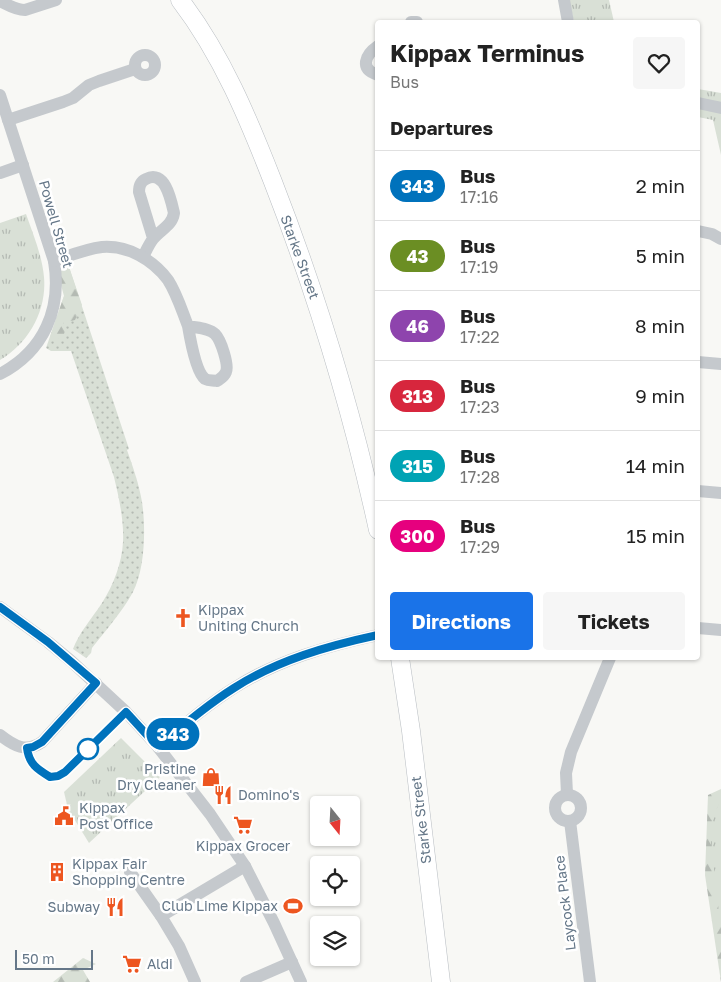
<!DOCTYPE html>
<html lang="en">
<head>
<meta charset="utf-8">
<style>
	:root { --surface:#fff; --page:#f6f6f6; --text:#222; --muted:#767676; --line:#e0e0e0; --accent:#1a73e8 }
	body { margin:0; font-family:"Golos Text",sans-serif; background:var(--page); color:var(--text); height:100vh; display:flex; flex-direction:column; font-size:19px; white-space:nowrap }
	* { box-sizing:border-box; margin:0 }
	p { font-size:16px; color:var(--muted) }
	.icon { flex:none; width:28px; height:28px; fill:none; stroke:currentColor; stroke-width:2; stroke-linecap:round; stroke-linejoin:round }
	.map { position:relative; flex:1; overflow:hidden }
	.details { position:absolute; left:375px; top:20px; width:325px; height:640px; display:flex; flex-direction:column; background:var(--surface); border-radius:5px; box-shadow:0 1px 4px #0004 }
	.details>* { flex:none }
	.badge { padding:0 10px; border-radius:16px; font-size:18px; line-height:32px }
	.needle { width:32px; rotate:162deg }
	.controls { position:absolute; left:310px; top:796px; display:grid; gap:10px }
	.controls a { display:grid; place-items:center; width:50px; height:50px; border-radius:5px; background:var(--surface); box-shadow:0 1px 4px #0004; font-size:25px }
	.scale { position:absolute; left:15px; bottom:12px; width:78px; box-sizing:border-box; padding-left:5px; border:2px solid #657788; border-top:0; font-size:14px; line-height:18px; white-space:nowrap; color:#657788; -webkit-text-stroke:4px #fff; paint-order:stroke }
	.map>.badge { position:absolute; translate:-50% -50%; box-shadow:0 0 0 2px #fff }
	h2 { padding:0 15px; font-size:19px; line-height:45px }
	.round { display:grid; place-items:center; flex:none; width:52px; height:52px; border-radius:5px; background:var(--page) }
	.headline { display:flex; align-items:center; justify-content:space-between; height:85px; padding:0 15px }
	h1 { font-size:24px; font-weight:700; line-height:38px }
	.action { display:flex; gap:10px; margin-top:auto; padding:10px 15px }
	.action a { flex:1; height:58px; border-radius:5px; background:var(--accent); color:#fff; font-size:20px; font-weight:700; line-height:58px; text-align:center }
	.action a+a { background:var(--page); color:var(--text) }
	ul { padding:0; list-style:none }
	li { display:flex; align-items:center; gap:15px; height:70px; padding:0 15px; border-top:1px solid var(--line) }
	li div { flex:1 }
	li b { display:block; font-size:19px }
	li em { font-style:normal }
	li .badge { min-width:55px; font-weight:700; text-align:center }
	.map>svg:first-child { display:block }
	.grass { fill:url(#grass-dots) }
	.forest { fill:url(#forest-firs) }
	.park { fill:url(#park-tufts) }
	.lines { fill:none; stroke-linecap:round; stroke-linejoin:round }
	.secondary-casing { stroke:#b9bec3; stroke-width:19 }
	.street { stroke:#c5c9cd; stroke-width:12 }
	.secondary { stroke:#fff; stroke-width:18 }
	.line-casing { stroke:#fff; stroke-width:11 }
	.line { stroke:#0072bc; stroke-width:8 }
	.stop-dot { fill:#fff; stroke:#0072bc; stroke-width:2.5 }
	.labels { text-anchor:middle; stroke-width:5; stroke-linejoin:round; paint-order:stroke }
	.street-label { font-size:14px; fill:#657788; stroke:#fff }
	.poi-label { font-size:14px; fill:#657788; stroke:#fff; text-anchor:start }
</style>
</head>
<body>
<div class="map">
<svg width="721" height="982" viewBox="0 0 721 982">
	<defs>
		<pattern id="grass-dots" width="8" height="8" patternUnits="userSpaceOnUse" patternTransform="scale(1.25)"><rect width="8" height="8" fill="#d9e0d6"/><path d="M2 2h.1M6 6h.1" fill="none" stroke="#b4bab3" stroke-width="1.8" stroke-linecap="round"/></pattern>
		<pattern id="forest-firs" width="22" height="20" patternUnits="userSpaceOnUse" patternTransform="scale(1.25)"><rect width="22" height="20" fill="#d9e0d6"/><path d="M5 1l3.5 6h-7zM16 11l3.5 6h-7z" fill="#b4bab3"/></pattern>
		<pattern id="park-tufts" width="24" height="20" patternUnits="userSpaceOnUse" patternTransform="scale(1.25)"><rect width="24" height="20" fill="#d9e0d6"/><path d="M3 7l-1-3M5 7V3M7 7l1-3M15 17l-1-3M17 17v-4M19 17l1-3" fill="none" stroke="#b4bab3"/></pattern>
	</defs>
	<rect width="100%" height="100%" fill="#f8f8f5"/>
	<path class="grass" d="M69,267L129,449L127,450C133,467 139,484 142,502C146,528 145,569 133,592C122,612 106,630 92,648L91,653L86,658L73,649C79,633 92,618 102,603C113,586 122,563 123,542C124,520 119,498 114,477L71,351H51L46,348L64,296Z"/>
	<g class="forest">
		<polygon points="69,267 82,305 75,320 63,323 65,331 63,337 56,340 50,337 64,296 61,285 61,271"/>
		<polygon points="721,789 721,982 705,875 708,795"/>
		<polygon points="83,958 96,964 83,970 90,982 53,982"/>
	</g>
	<g class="park">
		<polygon points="569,0 609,0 614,22 574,22"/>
		<polygon points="698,89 721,93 721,155 713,120 698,117"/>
		<path d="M26,214C33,234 42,255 44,277C47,310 29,343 0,360V223Z"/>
		<polygon points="121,738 160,777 89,843 68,809 64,792"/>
		<polygon points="721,799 721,930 709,826"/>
	</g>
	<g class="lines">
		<g class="secondary-casing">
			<g id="secondary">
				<path d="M180,0C222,55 248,118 273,182C317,295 352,411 378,530"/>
				<polyline points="400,658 411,731 441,982"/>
			</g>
		</g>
		<g class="street">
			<polyline points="564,0 568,22"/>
			<path d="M0,1C8,5 16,10 25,10L56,0"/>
			<polyline points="411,22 417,22"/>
			<path d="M378,46C365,55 359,69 378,75"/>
			<circle cx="145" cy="65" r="10"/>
			<path d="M0,95L54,261C62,309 44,351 0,374"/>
			<polyline points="698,103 721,108"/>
			<polyline points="8,120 63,102 73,98 89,85 99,81 135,69"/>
			<polyline points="0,173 23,165"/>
			<polyline points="698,231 712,234 721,239"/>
			<path d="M143,257C146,251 149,244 153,239C161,229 172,226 174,213C171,200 165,169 146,179C141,181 139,186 139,192L153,238"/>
			<path d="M54,261C69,256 85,249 102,247C128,245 153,260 168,280C177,294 182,311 188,326C197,328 209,328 215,334C221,340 229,365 226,372C224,377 221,378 217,381C213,380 209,381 205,379C196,372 190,338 188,326"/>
			<polyline points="698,362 721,364"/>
			<polyline points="698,491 721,493"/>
			<polyline points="0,607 48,642 71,661 126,712 158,747 210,814 245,866 274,923 301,982"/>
			<polyline points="698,628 721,630"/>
			<path d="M0,735C14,746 26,753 42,742L96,683"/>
			<path d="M158,747C182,726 207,705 234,688C278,660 327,646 378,635"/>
			<polyline points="567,794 566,773 571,752 610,658"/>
			<circle cx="568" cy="808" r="13"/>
			<polyline points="570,821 590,982"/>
			<polyline points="130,872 161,916 179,946 195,982"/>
			<polyline points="161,916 245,866"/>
			<polyline points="246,982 292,962"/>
		</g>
		<use href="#secondary" class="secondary"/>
	</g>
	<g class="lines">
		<g class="line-casing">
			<path id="line" d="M0,607L48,642L96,683L42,742L33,747L27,748C29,764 37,769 50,777L58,776L65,772L126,712L158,747C182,726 207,705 234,688C278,660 327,646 378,635"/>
		</g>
		<use href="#line" class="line"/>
	</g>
	<defs>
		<g id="church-bare" transform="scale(1.5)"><path d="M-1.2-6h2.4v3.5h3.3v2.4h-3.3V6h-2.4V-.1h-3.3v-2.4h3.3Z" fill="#ed5620" stroke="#fff" stroke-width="2.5" paint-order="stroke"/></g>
		<g id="shop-bare" transform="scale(1.5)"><path d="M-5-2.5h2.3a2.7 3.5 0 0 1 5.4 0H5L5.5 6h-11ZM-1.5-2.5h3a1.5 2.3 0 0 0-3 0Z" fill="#ed5620" stroke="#fff" stroke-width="2.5" paint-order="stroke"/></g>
		<g id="restaurant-bare" transform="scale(1.5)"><path d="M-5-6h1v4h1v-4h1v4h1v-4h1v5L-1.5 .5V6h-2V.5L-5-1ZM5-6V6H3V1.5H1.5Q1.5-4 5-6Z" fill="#ed5620" stroke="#fff" stroke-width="2.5" paint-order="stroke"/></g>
		<g id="civic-bare" transform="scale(1.5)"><path d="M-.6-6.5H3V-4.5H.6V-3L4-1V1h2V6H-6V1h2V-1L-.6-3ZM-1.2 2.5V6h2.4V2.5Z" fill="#ed5620" stroke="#fff" stroke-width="2.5" paint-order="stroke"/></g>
		<g id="supermarket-bare" transform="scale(1.5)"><path d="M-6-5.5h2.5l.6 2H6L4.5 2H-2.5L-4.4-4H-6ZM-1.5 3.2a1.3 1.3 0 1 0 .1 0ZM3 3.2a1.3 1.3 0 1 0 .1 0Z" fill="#ed5620" stroke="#fff" stroke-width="2.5" paint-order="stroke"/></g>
		<g id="building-bare" transform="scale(1.5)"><path d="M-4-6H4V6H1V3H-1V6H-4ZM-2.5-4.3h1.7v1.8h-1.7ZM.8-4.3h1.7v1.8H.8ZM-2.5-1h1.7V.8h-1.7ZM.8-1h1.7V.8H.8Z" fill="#ed5620" stroke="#fff" stroke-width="2.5" paint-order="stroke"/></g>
		<g id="stadium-bare" transform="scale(1.5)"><path d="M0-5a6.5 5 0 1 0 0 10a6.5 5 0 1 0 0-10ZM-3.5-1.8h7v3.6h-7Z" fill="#ed5620" stroke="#fff" stroke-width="2.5" paint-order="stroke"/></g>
	</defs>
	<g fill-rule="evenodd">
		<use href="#church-bare" x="183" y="618"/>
		<use href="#shop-bare" x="211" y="777"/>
		<use href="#restaurant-bare" x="223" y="795"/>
		<use href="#civic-bare" x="64" y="816"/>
		<use href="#supermarket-bare" x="243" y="825"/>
		<use href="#building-bare" x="57" y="872"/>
		<use href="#stadium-bare" x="293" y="906"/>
		<use href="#restaurant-bare" x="115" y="907"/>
		<use href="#supermarket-bare" x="132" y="964"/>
	</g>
	<circle class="stop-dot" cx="88" cy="749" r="10"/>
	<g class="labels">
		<g class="street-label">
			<text transform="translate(56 224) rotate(74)" y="5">Powell Street</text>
			<text transform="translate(300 257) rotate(70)" y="5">Starke Street</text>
			<text transform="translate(421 820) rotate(-97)" y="5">Starke Street</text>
			<text transform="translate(565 903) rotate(-97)" y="5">Laycock Place</text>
		</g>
		<g class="poi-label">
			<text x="198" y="615">Kippax<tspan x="198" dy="16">Uniting Church</tspan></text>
			<text x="196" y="774" text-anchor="end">Pristine<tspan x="196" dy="16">Dry Cleaner</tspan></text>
			<text x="238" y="800">Domino's</text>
			<text x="79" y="813">Kippax<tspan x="79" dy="16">Post Office</tspan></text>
			<text x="243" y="851" text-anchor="middle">Kippax Grocer</text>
			<text x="72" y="869">Kippax Fair<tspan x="72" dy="16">Shopping Centre</tspan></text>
			<text x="278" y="911" text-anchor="end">Club Lime Kippax</text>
			<text x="100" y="912" text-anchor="end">Subway</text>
			<text x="147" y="969">Aldi</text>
		</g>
	</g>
</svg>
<div class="controls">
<a><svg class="needle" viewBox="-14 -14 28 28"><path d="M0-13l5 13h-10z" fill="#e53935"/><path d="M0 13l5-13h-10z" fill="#767676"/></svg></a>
<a><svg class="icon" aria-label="locate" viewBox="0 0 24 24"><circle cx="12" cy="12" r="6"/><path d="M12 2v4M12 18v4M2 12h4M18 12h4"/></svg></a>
<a><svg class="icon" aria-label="layers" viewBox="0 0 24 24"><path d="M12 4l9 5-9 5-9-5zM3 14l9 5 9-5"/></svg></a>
</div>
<div class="scale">50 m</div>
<b class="badge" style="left:173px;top:734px;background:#0072bc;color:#fff">343</b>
<section class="details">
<div class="headline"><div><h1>Kippax Terminus</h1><p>Bus</p></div><a class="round"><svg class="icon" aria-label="heart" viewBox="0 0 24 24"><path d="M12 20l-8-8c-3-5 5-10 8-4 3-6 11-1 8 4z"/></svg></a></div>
<h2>Departures</h2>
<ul>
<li><span class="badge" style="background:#0072bc;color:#fff">343</span><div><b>Bus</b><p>17:16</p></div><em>2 min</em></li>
<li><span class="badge" style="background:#6b8e23;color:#fff">43</span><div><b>Bus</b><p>17:19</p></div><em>5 min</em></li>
<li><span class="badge" style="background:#8e44ad;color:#fff">46</span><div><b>Bus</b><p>17:22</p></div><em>8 min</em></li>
<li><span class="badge" style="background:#d7263d;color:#fff">313</span><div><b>Bus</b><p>17:23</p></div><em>9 min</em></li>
<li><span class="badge" style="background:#00a3b4;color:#fff">315</span><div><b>Bus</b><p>17:28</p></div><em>14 min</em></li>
<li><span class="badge" style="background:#e6007e;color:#fff">300</span><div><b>Bus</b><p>17:29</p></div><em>15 min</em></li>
</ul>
<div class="action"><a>Directions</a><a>Tickets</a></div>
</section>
</div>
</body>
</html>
